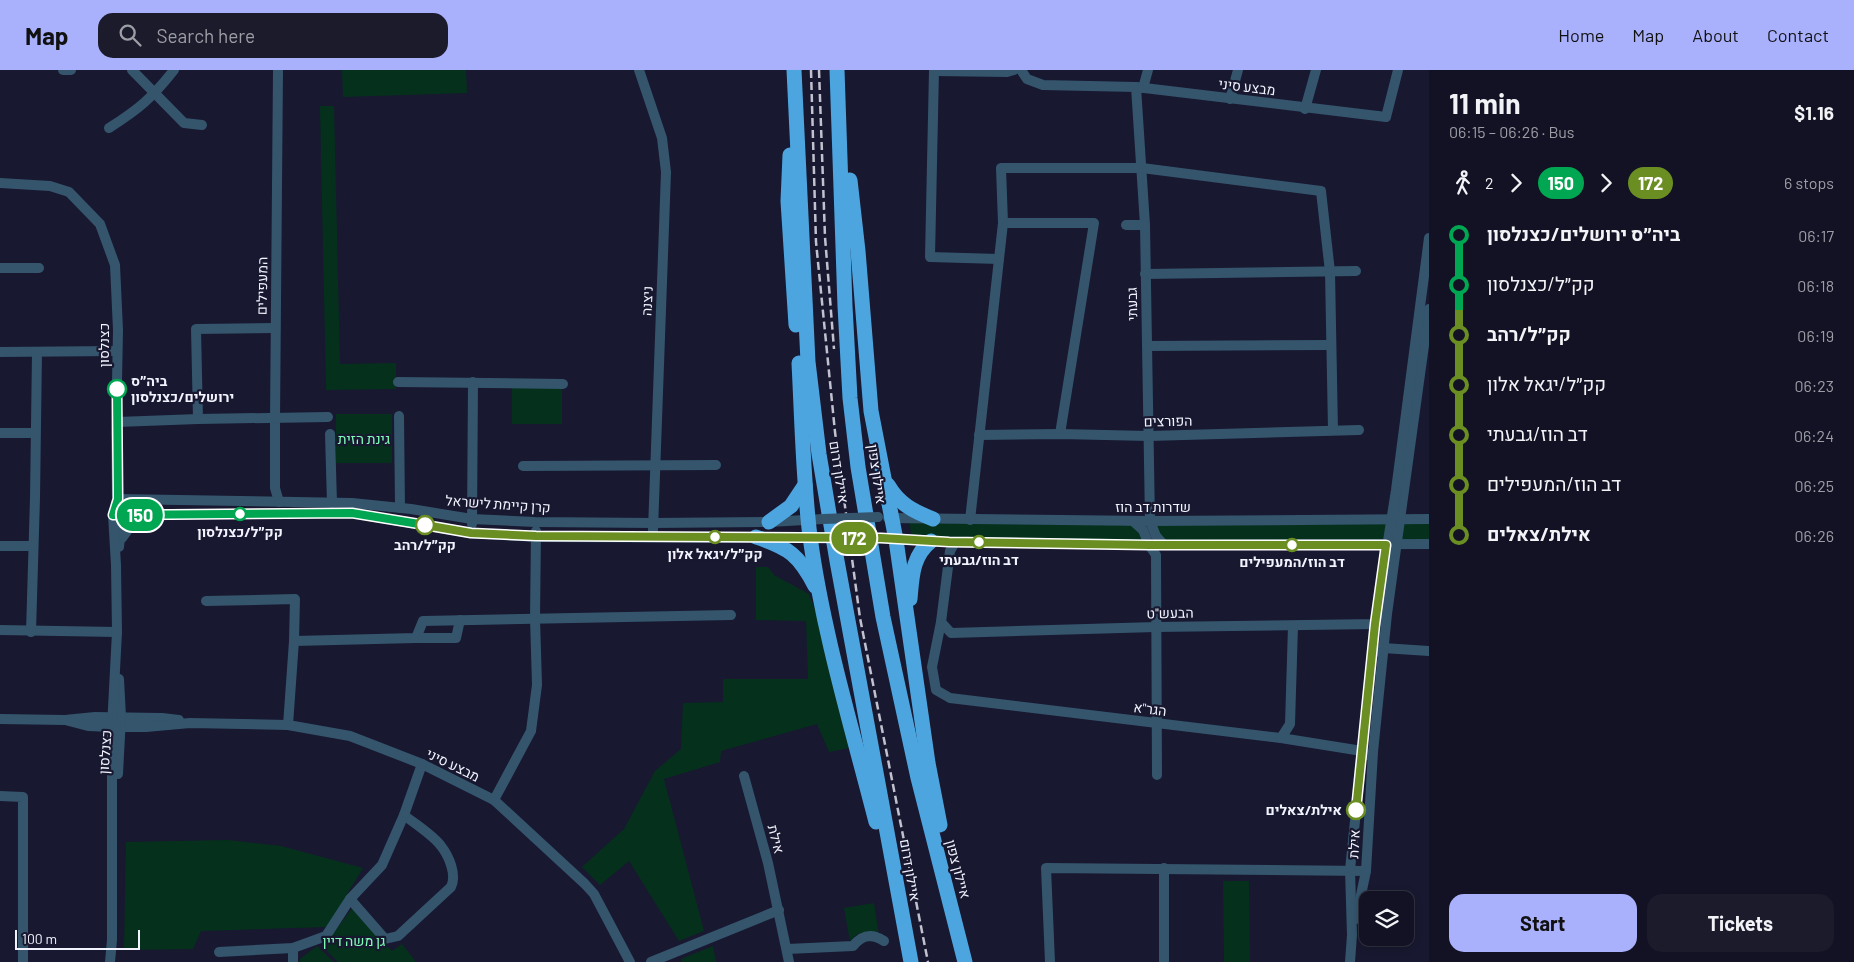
<!DOCTYPE html>
<html lang="en">
<head>
<meta charset="utf-8">
<style>
	:root { --surface:#121224; --page:#1b1b2c; --text:#f1f3f6; --muted:#9c9ea6; --line:#313241; --accent:#a9b0fc }
	body { margin:0; font-family:Barlow,Heebo,sans-serif; background:var(--page); color:var(--text); height:100vh; display:flex; flex-direction:column; font-size:19px; white-space:nowrap }
	* { box-sizing:border-box; margin:0 }
	p { font-size:16px; color:var(--muted) }
	.icon { flex:none; width:28px; height:28px; fill:none; stroke:currentColor; stroke-width:2; stroke-linecap:round; stroke-linejoin:round }
	.map { position:relative; flex:1; overflow:hidden }
	.side { display:flex; flex-direction:column; background:var(--surface); width:425px }
	.side>* { flex:none }
	.badge { padding:0 10px; border-radius:16px; font-size:18px; line-height:32px }
	.controls { position:absolute; left:1359px; top:821px; display:grid; gap:10px }
	.controls a { display:grid; place-items:center; width:55px; height:55px; border-radius:10px; background:var(--surface); box-shadow:0 2px 8px #0003,0 0 0 1px var(--line); font-size:25px }
	.scale { position:absolute; left:15px; bottom:12px; width:125px; box-sizing:border-box; padding-left:5px; border:2px solid #f2f3fe; border-top:0; font-size:14px; line-height:18px; white-space:nowrap; color:#f2f3fe; -webkit-text-stroke:4px #181830; paint-order:stroke }
	.map>.badge { position:absolute; translate:-50% -50%; box-shadow:0 0 0 2px #fff }
	.legs { display:flex; align-items:center; gap:8px; height:55px; padding:0 20px; font-size:16px }
	.legs p { margin-inline-start:auto }
	.overview { display:flex; align-items:center; justify-content:space-between; height:85px; padding:0 20px }
	h1 { font-size:28px; font-weight:700; line-height:38px }
	.primary-button { display:flex; gap:10px; margin-top:auto; padding:10px 20px }
	.primary-button a { flex:1; height:58px; border-radius:15px; background:var(--accent); color:#111; font-size:20px; font-weight:700; line-height:58px; text-align:center }
	.primary-button a+a { background:var(--page); color:var(--text) }
	ul { padding:0 20px; list-style:none }
	li { display:flex; align-items:center; gap:18px; height:50px; font-size:19px }
	li i { display:grid; place-items:center; width:8px; height:100%; margin:0 6px; background:currentColor }
	li i::after { content:''; width:12px; height:12px; margin:-6px; border:4px solid; border-radius:50%; background:var(--surface) }
	li p { margin-inline-start:auto }
	li:first-child i { background:linear-gradient(#0000 50%,currentColor 0) }
	li:last-child i { background:linear-gradient(currentColor 50%,#0000 0) }
	header { display:flex; align-items:center; gap:30px; box-sizing:border-box; height:70px; padding:0 25px; background:var(--accent); color:#111 }
	header strong { font-size:24px }
	nav { display:flex; gap:28px; margin-inline-start:auto; font-size:18px }
	.search { width:350px; height:45px; background:var(--page); display:flex; align-items:center; gap:12px; box-sizing:border-box; padding:0 18px; border-radius:15px; color:var(--muted); font-size:19px }
	main { display:flex; flex:1; min-height:0 }
	.map>svg:first-child { display:block }
	.green { fill:#05311c }
	.lines { fill:none; stroke-linecap:round; stroke-linejoin:round }
	.minor { stroke:#34556c; stroke-width:10 }
	.highway { stroke:#4da5df; stroke-width:15 }
	.rail { stroke:#c1c1cf; stroke-width:2.5; stroke-dasharray:8 4; stroke-linecap:butt }
	.minor-bridge { stroke:#34556c; stroke-width:10 }
	.line-1-casing { stroke:#fff; stroke-width:11 }
	.line-2-casing { stroke:#fff; stroke-width:11 }
	.line-1 { stroke:#00a651; stroke-width:8 }
	.line-2 { stroke:#6b8e23; stroke-width:8 }
	.stop-1-dot { fill:#fff; stroke:#00a651; stroke-width:2.5 }
	.stop-2-dot { fill:#fff; stroke:#6b8e23; stroke-width:2.5 }
	.labels { text-anchor:middle; stroke-width:4.5; stroke-linejoin:round; paint-order:stroke }
	.street-label { font-size:14px; fill:#f2f3fe; stroke:#181830 }
	.stop-label { font-size:14px; font-weight:bold; fill:#f2f3fe; stroke:#181830 }
	.park-label { font-size:14px; fill:#80ffb9; stroke:#181830 }
</style>
</head>
<body>
<header>
<strong>Map</strong>
<div class="search"><svg class="icon" aria-label="search" viewBox="0 0 24 24"><circle cx="10" cy="10" r="6"/><path d="M15 15l6 6"/></svg>Search here</div>
<nav><a>Home</a><a>Map</a><a>About</a><a>Contact</a></nav>
</header>
<main>
<div class="map">
<svg width="1429" height="892" viewBox="0 0 1429 892">
	<rect width="100%" height="100%" fill="#181830"/>
	<g class="green">
		<polygon points="342,0 466,0 467,23 343,27"/>
		<polygon points="320,36 334,36 340,294 396,293 396,319 326,320"/>
		<rect x="512" y="318" width="50" height="36"/>
		<rect x="336" y="344" width="56" height="49"/>
		<polygon points="1391,448 1386,475 1164,475 1150,451"/>
		<polygon points="1399,448 1429,449 1429,474 1396,475"/>
		<polygon points="909,449 1133,451 1149,475 912,471"/>
		<polygon points="756,497 768,497 774,505 809,524 818,548 849,678 829,682 817,654 721,681 720,692 664,709 704,861 679,871 629,791 600,815 582,797 624,759 655,701 681,679 683,633 723,632 723,609 808,609 806,551 756,550"/>
		<polygon points="228,770 281,776 363,798 327,857 201,861 193,879 124,880 126,772"/>
		<polygon points="1223,811 1249,811 1250,892 1224,892"/>
		<path d="M874,833L879,866C868,861 858,861 850,871L844,838Z"/>
		<polygon points="353,837 392,881 402,874 416,892 338,892 323,877"/>
		<polygon points="317,876 334,892 300,892 300,889"/>
		<polygon points="713,876 716,892 682,892 681,889"/>
	</g>
	<g class="lines">
		<g class="minor">
			<polyline points="63,0 71,0"/>
			<polyline points="132,0 184,53 202,55"/>
			<polyline points="278,0 275,349 275,418 279,432"/>
			<polyline points="639,0 662,68 666,102 653,460"/>
			<polyline points="934,0 930,187 999,189"/>
			<polyline points="1021,0 1027,9 1043,15 1136,17 1386,47 1398,0"/>
			<polyline points="934,1 1007,2 1014,0"/>
			<polyline points="1136,17 1145,155 1150,451 1156,466 1164,475"/>
			<polyline points="1143,18 1148,0"/>
			<polyline points="1230,29 1238,0"/>
			<polyline points="1305,39 1316,0"/>
			<path d="M109,58C139,39 152,28 174,0"/>
			<polyline points="0,113 50,116 69,122 100,154 115,195 118,260 116,363 117,429 122,445 119,477"/>
			<polyline points="1003,153 1094,153 1060,364"/>
			<polyline points="1126,155 1145,155"/>
			<polyline points="0,198 39,198"/>
			<polyline points="1145,204 1356,201"/>
			<polyline points="1147,276 1331,275"/>
			<polyline points="0,282 117,281"/>
			<polyline points="398,312 563,314"/>
			<polyline points="399,346 400,438"/>
			<polyline points="198,349 196,259 275,258"/>
			<polyline points="117,352 198,349 328,347"/>
			<polyline points="0,363 35,363"/>
			<polyline points="330,364 332,433"/>
			<polyline points="979,365 1060,364 1149,366 1359,360"/>
			<polyline points="523,396 716,395"/>
			<polyline points="117,429 352,433 411,439 472,449 535,452 653,453 769,452 823,449"/>
			<polyline points="113,445 352,443 471,463 536,467 827,468"/>
			<polyline points="888,448 1150,451 1429,449"/>
			<polyline points="970,450 1003,153 1001,98 1142,98 1321,121 1330,202 1333,360"/>
			<polyline points="1133,451 1143,460 1149,475 1156,485 1157,705"/>
			<polyline points="472,454 473,312"/>
			<polyline points="122,468 132,454 145,445"/>
			<polyline points="881,468 949,472 1149,475 1429,474"/>
			<polyline points="955,472 950,481 941,552 932,597 936,620 950,628 1281,668 1362,681 1367,685"/>
			<polyline points="0,476 33,476"/>
			<polyline points="206,531 295,529 294,571 288,655"/>
			<polyline points="941,552 951,563 1156,557 1375,554 1380,549"/>
			<polyline points="0,560 117,562"/>
			<polyline points="31,562 35,428 37,282"/>
			<polyline points="416,568 456,568 460,550"/>
			<polyline points="294,571 416,568 423,551 731,545"/>
			<polyline points="1379,582 1383,578 1429,581"/>
			<polyline points="0,649 65,650 95,647 162,648 179,650"/>
			<polyline points="65,650 88,656 112,657 146,657 190,653 288,655 350,666 422,694 494,730 585,814 594,824 630,892"/>
			<polyline points="1281,668 1290,654 1293,556"/>
			<polyline points="118,704 121,647 119,609"/>
			<polyline points="744,706 768,793 789,892"/>
			<polyline points="0,726 23,727 23,892"/>
			<polyline points="494,730 531,661 537,615 535,548 536,461"/>
			<path d="M350,829L385,869L398,866L451,817C457,805 449,786 441,776C433,765 415,754 404,745"/>
			<polyline points="1356,849 1366,801 1373,682 1387,544 1429,239"/>
			<polyline points="293,878 293,892"/>
			<path d="M787,879L853,876C862,865 872,863 884,871"/>
			<polyline points="219,882 293,878 326,866 350,829 382,795 404,745 422,694"/>
			<polyline points="110,892 112,870 112,657 117,562 116,495 113,445 117,429"/>
			<polyline points="651,892 779,840"/>
			<polyline points="1050,892 1046,798 1366,801"/>
			<polyline points="1164,892 1164,798"/>
			<polyline points="1350,892 1352,865 1350,800 1375,554 1396,420 1429,168"/>
		</g>
		<g class="highway">
			<polyline points="794,0 808,292 819,384 837,491 911,892"/>
			<polyline points="837,0 845,236 850,328 858,397 883,547 918,708 965,892"/>
			<polyline points="790,85 788,131 796,255"/>
			<polyline points="850,110 858,181 871,341 896,470 928,693 940,755"/>
			<path d="M799,293C802,351 803,409 810,467C823,563 852,658 876,752"/>
			<path d="M888,415C899,434 913,441 933,449"/>
			<polyline points="769,452 791,436 805,415"/>
			<path d="M756,467C789,478 799,485 815,516"/>
			<path d="M910,529C912,507 912,486 931,471"/>
		</g>
		<g class="rail">
			<polyline points="811,0 816,172 835,362 860,548 928,892"/>
			<polyline points="819,0 825,167 834,279"/>
		</g>
		<g class="minor-bridge">
			<polyline points="823,449 878,447"/>
			<polyline points="827,468 881,468"/>
		</g>
	</g>
	<g class="lines">
		<g class="line-1-casing">
			<polyline id="line-1" points="117,319 118,429 113,445 352,443 425,455"/>
		</g>
		<g class="line-2-casing">
			<polyline id="line-2" points="425,455 471,463 536,466 881,468 949,472 1149,475 1386,475 1375,554 1356,740"/>
		</g>
		<use href="#line-1" class="line-1"/>
		<use href="#line-2" class="line-2"/>
	</g>
	<g class="stop-1-dot">
		<circle cx="117" cy="319" r="9"/>
		<circle cx="240" cy="444" r="6"/>
	</g>
	<g class="stop-2-dot">
		<circle cx="425" cy="455" r="9"/>
		<circle cx="715" cy="467" r="6"/>
		<circle cx="979" cy="472" r="6"/>
		<circle cx="1292" cy="475" r="6"/>
		<circle cx="1356" cy="740" r="9"/>
	</g>
	<g class="labels">
		<g class="street-label">
			<text transform="translate(1247 17) rotate(7)" y="5">מבצע סיני</text>
			<text transform="translate(262 216) rotate(-89)" y="5">המעפילים</text>
			<text transform="translate(647 231) rotate(-87)" y="5">ניצנה</text>
			<text transform="translate(1132 234) rotate(-91)" y="5">גבעתי</text>
			<text transform="translate(104 275) rotate(-90)" y="5">כצנלסון</text>
			<text transform="translate(1168 351) rotate(-1)" y="5">הפורצים</text>
			<text transform="translate(839 402) rotate(81)" y="5">איילון דרום</text>
			<text transform="translate(877 404) rotate(82)" y="5">איילון צפון</text>
			<text transform="translate(498 434) rotate(4)" y="5">קרן קיימת לישראל</text>
			<text x="1153" y="442">שדרות דב הוז</text>
			<text transform="translate(1170 543) rotate(-1)" y="5">הבעש"ט</text>
			<text transform="translate(1150 639) rotate(7)" y="5">הגר"א</text>
			<text transform="translate(105 682) rotate(-86)" y="5">כצנלסון</text>
			<text transform="translate(453 695) rotate(26)" y="5">מבצע סיני</text>
			<text transform="translate(776 769) rotate(75)" y="5">אילת</text>
			<text transform="translate(1354 774) rotate(-87)" y="5">אילת</text>
			<text transform="translate(958 799) rotate(75)" y="5">איילון צפון</text>
			<text transform="translate(910 800) rotate(80)" y="5">איילון דרום</text>
		</g>
		<g class="stop-label">
			<text x="131" y="316" text-anchor="start">ביה״ס<tspan x="131" dy="16">ירושלים/כצנלסון</tspan></text>
			<text x="240" y="467">קק״ל/כצנלסון</text>
			<text x="425" y="480">קק״ל/רהב</text>
			<text x="715" y="489">קק״ל/יגאל אלון</text>
			<text x="979" y="495">דב הוז/גבעתי</text>
			<text x="1292" y="497">דב הוז/המעפילים</text>
			<text x="1342" y="745" text-anchor="end">אילת/צאלים</text>
		</g>
		<g class="park-label">
			<text x="364" y="374">גינת הזית</text>
			<text x="354" y="876">גן משה דיין</text>
		</g>
	</g>
</svg>
<div class="controls">
<a><svg class="icon" aria-label="layers" viewBox="0 0 24 24"><path d="M12 4l9 5-9 5-9-5zM3 14l9 5 9-5"/></svg></a>
</div>
<div class="scale">100 m</div>
<b class="badge" style="left:140px;top:445px;background:#00a651;color:#fff">150</b>
<b class="badge" style="left:854px;top:468px;background:#6b8e23;color:#fff">172</b>
</div>
<section class="side">
<div class="overview"><div><h1>11 min</h1><p>06:15 – 06:26 · Bus</p></div><b>$1.16</b></div>
<div class="legs"><svg class="icon" aria-label="walk" viewBox="0 0 24 24"><circle cx="13" cy="4" r="2"/><path d="M13 8l-2 6 4 7M11 14l-3 7M7 12l3-4h3l4 4"/></svg>2<svg class="icon" aria-label="forward" viewBox="0 0 24 24"><path d="M9 5l7 7-7 7"/></svg><b class="badge" style="background:#00a651;color:#fff">150</b><svg class="icon" aria-label="forward" viewBox="0 0 24 24"><path d="M9 5l7 7-7 7"/></svg><b class="badge" style="background:#6b8e23;color:#fff">172</b><p>6 stops</p></div>
<ul>
<li><i style="color:#00a651"></i><b>ביה״ס ירושלים/כצנלסון</b><p>06:17</p></li>
<li><i style="color:#00a651"></i><span>קק״ל/כצנלסון</span><p>06:18</p></li>
<li><i style="color:#6b8e23"></i><b>קק״ל/רהב</b><p>06:19</p></li>
<li><i style="color:#6b8e23"></i><span>קק״ל/יגאל אלון</span><p>06:23</p></li>
<li><i style="color:#6b8e23"></i><span>דב הוז/גבעתי</span><p>06:24</p></li>
<li><i style="color:#6b8e23"></i><span>דב הוז/המעפילים</span><p>06:25</p></li>
<li><i style="color:#6b8e23"></i><b>אילת/צאלים</b><p>06:26</p></li>
</ul>
<div class="primary-button"><a>Start</a><a>Tickets</a></div>
</section>
</main>
</body>
</html>
